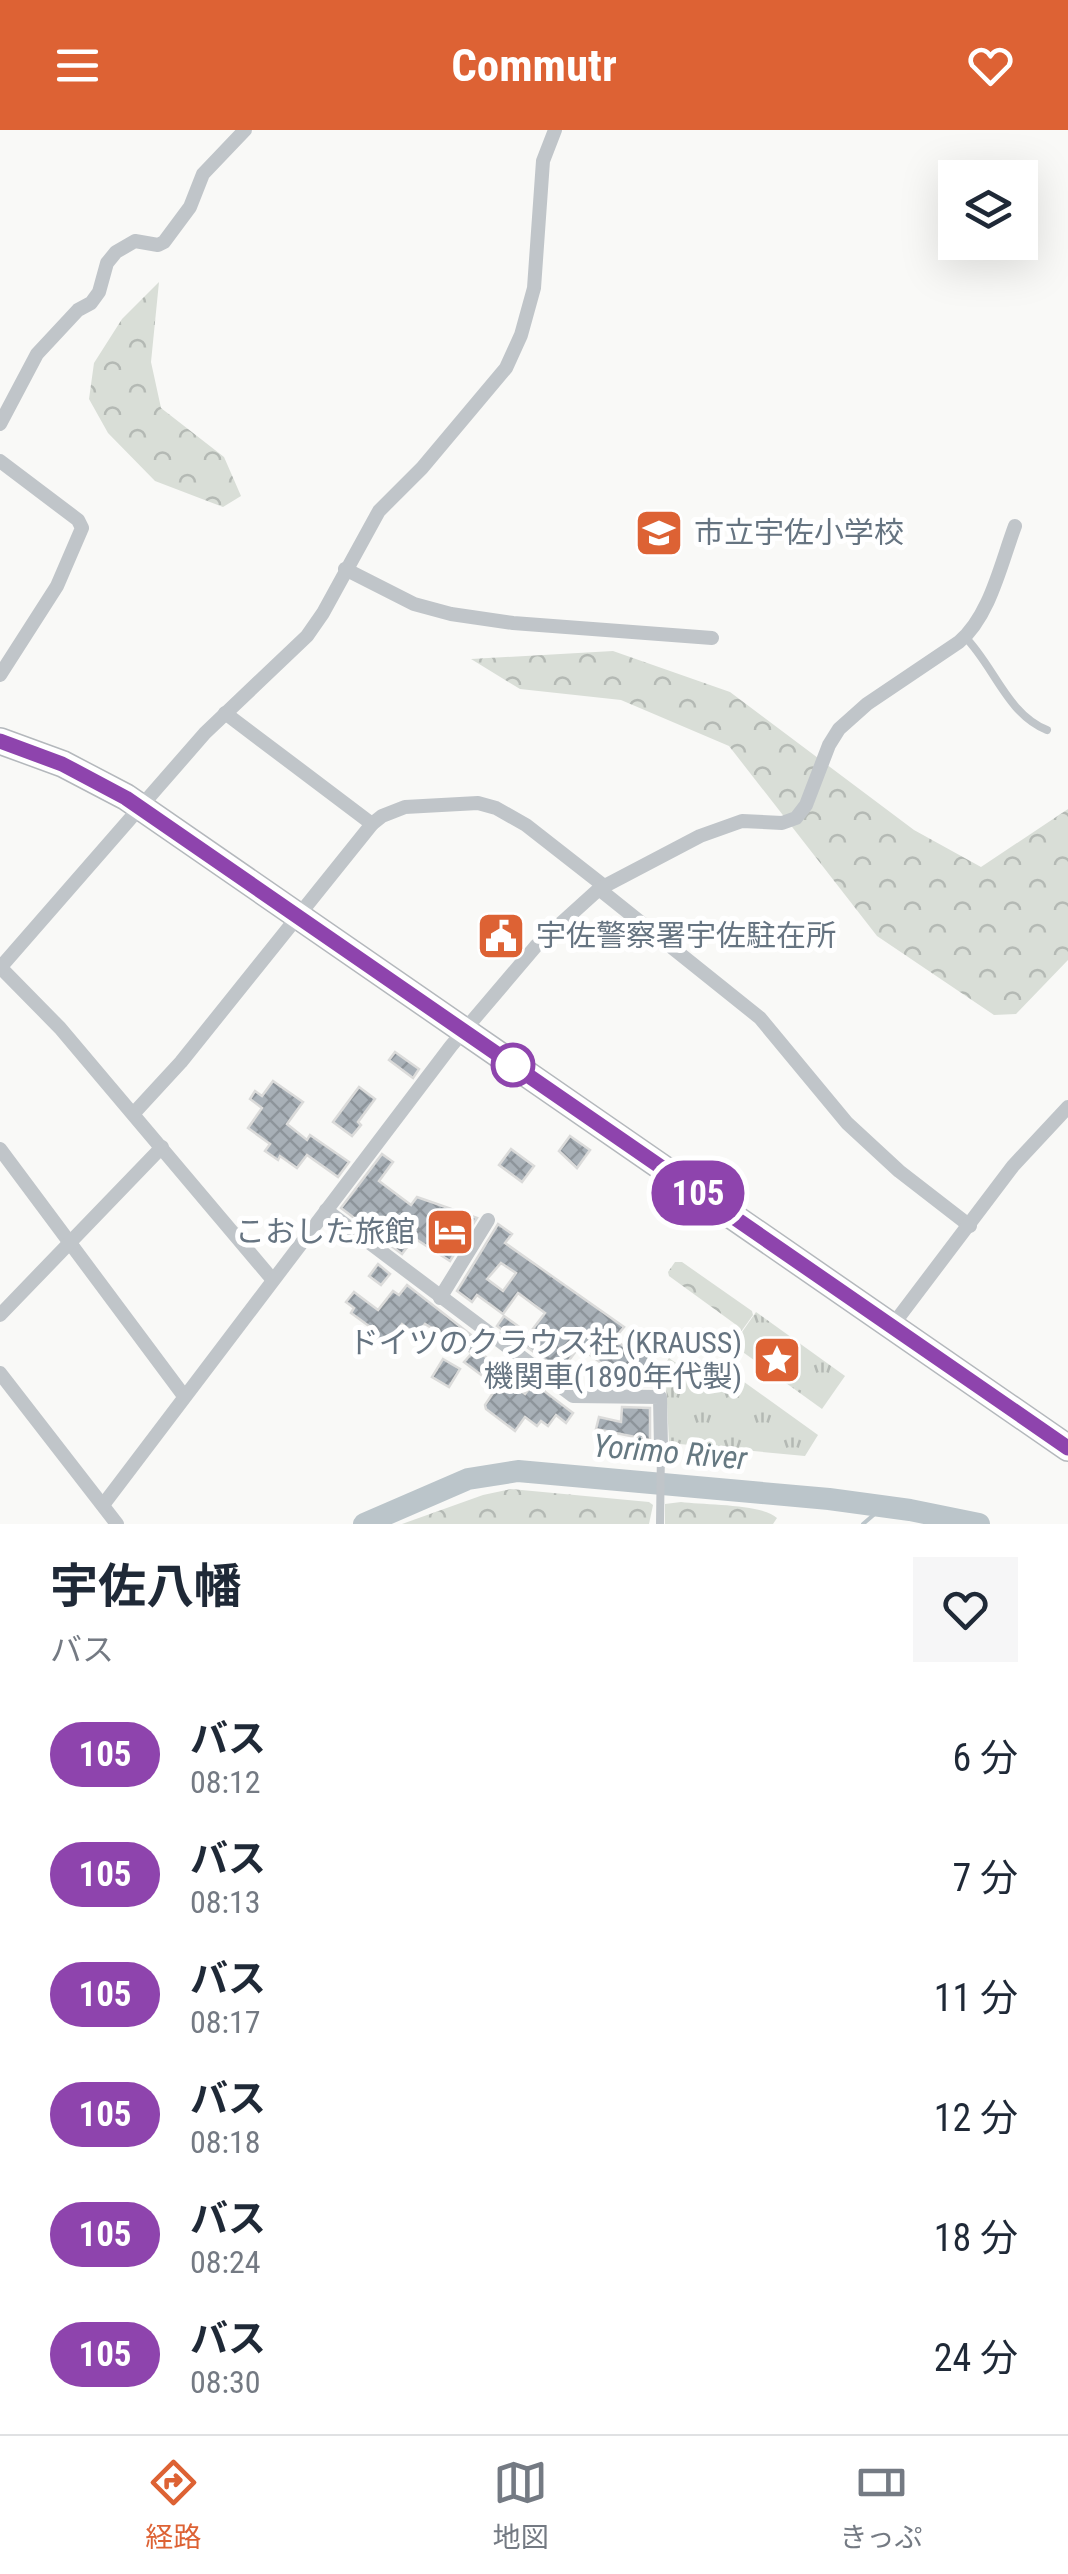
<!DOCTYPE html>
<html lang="ja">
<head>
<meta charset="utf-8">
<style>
	:root { --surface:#fff; --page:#f6f6f7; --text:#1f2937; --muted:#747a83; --line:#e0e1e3; --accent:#dd6234 }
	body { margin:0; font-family:"Roboto Condensed","Noto Sans JP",sans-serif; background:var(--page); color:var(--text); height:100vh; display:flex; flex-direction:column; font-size:38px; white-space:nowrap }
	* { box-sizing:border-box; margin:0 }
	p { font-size:32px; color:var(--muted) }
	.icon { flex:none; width:55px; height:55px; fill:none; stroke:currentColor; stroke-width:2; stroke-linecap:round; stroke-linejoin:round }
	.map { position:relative; height:1394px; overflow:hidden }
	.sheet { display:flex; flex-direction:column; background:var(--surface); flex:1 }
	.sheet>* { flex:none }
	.badge { padding:0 20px; border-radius:32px; font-size:35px; line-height:65px }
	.fabs { position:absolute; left:938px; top:30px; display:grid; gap:20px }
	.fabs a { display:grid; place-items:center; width:100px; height:100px; border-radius:0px; background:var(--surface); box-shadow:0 10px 40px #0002; font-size:50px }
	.map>.badge { position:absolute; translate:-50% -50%; box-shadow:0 0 0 5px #fff }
	.round { display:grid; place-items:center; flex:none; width:105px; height:105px; border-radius:0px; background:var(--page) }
	.headline { display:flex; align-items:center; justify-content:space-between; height:170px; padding:0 50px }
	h1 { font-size:48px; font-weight:700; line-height:75px }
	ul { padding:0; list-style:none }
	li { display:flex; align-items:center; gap:30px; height:120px; padding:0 50px }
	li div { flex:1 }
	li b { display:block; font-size:38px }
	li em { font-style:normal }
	li .badge { min-width:110px; font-weight:700; text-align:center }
	header { display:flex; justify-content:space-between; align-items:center; height:130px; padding:0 50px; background:var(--accent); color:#fff; font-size:45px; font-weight:700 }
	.tab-bar { display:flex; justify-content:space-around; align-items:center; height:140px; border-top:2px solid var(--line); background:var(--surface); font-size:28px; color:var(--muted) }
	.tab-bar a { display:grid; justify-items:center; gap:5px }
	.tab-bar .active { color:var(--accent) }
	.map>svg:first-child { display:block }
	.forest { fill:url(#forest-crowns) }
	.park { fill:url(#park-tufts) }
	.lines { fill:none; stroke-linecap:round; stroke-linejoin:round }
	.stream { stroke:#bbc5ca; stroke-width:4 }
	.river { stroke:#bbc5ca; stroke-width:22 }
	.building { fill:url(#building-cross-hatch); stroke:#dbdbda; stroke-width:2.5; fill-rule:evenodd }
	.highway-casing { stroke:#b4b8bc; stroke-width:28 }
	.lane { stroke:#c0c5c9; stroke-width:8 }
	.street { stroke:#c0c5c9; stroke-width:14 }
	.highway { stroke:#fff; stroke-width:25 }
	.line-casing { stroke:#fff; stroke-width:22 }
	.line { stroke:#8e44ad; stroke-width:15 }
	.stop-dot { fill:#fff; stroke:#8e44ad; stroke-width:5 }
	.labels { text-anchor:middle; stroke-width:10; stroke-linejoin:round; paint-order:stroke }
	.poi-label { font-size:30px; fill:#667481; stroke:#fff; text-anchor:start }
	.water-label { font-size:32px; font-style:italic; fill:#667982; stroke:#fff }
</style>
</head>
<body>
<header><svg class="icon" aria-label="menu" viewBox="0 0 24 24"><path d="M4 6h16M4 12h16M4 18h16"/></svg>Commutr<svg class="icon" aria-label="heart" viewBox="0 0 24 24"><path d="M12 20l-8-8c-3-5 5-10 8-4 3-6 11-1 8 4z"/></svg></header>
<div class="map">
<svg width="1068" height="1394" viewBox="0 0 1068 1394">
	<defs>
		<pattern id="forest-crowns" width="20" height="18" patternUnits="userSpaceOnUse" patternTransform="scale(2.5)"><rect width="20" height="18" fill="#d9ded7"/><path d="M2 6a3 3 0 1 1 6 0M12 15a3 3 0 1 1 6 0" fill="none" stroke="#b4b9b4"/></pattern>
		<pattern id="park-tufts" width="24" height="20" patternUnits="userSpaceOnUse" patternTransform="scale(2.5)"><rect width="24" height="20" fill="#d9ded7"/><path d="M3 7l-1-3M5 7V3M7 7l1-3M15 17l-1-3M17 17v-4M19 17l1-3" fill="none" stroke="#b4b9b4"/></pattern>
		<pattern id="building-cross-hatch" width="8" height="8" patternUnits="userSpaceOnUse" patternTransform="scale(2.5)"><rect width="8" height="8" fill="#a8b0b7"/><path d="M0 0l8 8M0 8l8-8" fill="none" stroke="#8d949a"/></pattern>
	</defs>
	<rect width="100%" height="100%" fill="#f9f9f7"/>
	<g class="forest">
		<polygon points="159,152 151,232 161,278 224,327 241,366 223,377 155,351 108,303 89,269 94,233 122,189"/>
		<polygon points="613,521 730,562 914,700 981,737 1068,679 1068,830 1016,884 994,885 877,806 729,616 621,570 520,559 471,529"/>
		<polygon points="675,1132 682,1132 752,1181 753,1185 733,1213 728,1209 735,1194 669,1146 668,1142"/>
		<polygon points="511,1359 649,1372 653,1375 649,1394 402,1394 483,1365"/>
		<path d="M681,1372C705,1375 763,1374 777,1388L773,1394H665V1374Z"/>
	</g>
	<g class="park">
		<polygon points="756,1182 845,1246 822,1279 733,1215"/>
		<polygon points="669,1228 705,1253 719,1234 818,1305 805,1326 669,1313 665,1234"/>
	</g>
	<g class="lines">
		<polyline class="stream" points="863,1394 884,1376"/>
		<polyline class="river" points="364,1394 468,1349 518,1341 829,1369 910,1380 979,1394"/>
	</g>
	<g class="building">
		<polygon points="395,922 419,939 413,948 389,930"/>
		<polygon points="273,951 303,972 287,994 307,1010 310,1005 349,1032 338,1047 307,1025 297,1038 280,1026 278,1030 265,1021 270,1014 248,998 262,978 250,969 255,961 262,966"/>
		<polygon points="359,957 375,969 358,992 361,995 352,1006 333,992"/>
		<polygon points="570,1006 590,1020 577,1038 559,1021"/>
		<polygon points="511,1019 534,1036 522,1052 499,1035"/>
		<polygon points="382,1024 393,1032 379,1051 411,1075 417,1067 477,1088 450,1131 414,1108 402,1124 341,1078"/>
		<path d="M498,1094L512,1104L505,1113L624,1197L614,1209L634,1224L651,1200L666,1211L642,1243L652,1244L651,1256H607L608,1238L579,1217L561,1241L497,1196L504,1186L529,1204L545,1183L518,1163L503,1184L477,1165L472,1172L457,1161ZM501,1133L516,1143L503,1161L487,1149Z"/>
		<polygon points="378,1134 390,1144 381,1155 369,1146"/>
		<polygon points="407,1155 475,1208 473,1211 482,1218 479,1221 503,1242 501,1246 525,1264 535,1251 545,1259 544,1261 573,1283 566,1293 556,1285 548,1296 541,1291 537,1296 525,1287 515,1301 486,1279 485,1275 495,1260 486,1253 488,1250 464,1232 472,1223 425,1194 416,1205 402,1194 386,1216 373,1206 377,1202 351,1183 354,1178 346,1172 354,1162 378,1180 393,1161 399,1165"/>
		<polygon points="443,1229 460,1239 449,1257 432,1247"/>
		<polygon points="622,1277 650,1278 650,1310 596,1299 599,1287 621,1292"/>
	</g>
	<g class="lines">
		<g class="highway-casing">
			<polyline id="highway" points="0,611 63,634 126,667 1068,1318"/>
		</g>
		<g class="lane">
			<path d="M965,507C994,536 1007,584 1047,600"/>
			<polyline points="660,1394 661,1319"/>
		</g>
		<g class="street">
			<polyline points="0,294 37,224 78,180 91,173 99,162 107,133 116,122 135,111 158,115 164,112 190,77 203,44 245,0"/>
			<polyline points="0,331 78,390 82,398 57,456 0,545"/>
			<polyline points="345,439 414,474 451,484 513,493 712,508"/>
			<polyline points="225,583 372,694"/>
			<polyline points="599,759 760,888 847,993 899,1041 970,1096"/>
			<polyline points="0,837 60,898 272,1149"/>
			<polyline points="0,838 205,603 307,506 323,483 379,381 422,338 506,238 521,205 534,158 543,31 555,0"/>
			<polyline points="134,983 181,932 372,694 382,686 405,677 478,673 496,678 526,695 604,756"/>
			<polyline points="0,1019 184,1266"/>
			<polyline points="326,1080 573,1266 660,1267 661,1318"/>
			<polyline points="440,1168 488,1090"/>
			<polyline points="0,1185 162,1017"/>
			<polyline points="892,1196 1013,1036 1068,977"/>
			<polyline points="0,1243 117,1394"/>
			<path d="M103,1375L451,916L536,816L599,759L700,706L742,691L782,693L796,688L806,675L829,615L839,599L867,574L959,512C990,486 1001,433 1015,396"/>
		</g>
		<use href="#highway" class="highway"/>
	</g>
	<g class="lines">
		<g class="line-casing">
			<polyline id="line" points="0,611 62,634 126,668 1068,1318"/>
		</g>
		<use href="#line" class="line"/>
	</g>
	<defs>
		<g id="school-square" transform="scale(2.5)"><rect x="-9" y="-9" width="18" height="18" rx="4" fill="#dd6234" stroke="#fff"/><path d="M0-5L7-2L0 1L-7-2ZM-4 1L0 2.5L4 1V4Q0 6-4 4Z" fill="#fff"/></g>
		<g id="civic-square" transform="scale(2.5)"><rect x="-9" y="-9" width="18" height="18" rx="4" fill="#dd6234" stroke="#fff"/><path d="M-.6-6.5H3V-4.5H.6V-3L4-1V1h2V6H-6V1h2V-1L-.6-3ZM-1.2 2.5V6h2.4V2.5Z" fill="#fff"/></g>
		<g id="hotel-square" transform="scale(2.5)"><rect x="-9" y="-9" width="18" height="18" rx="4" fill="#dd6234" stroke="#fff"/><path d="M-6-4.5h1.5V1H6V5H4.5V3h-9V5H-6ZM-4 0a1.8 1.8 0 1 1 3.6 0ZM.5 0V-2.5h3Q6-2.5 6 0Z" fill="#fff"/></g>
		<g id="sight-square" transform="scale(2.5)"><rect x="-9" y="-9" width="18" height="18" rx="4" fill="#dd6234" stroke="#fff"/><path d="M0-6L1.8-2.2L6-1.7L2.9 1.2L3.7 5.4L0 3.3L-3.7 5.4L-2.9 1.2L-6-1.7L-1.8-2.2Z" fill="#fff"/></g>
	</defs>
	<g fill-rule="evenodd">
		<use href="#school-square" x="659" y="403"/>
		<use href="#civic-square" x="501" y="806"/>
		<use href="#hotel-square" x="450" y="1102"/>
		<use href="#sight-square" x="777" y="1230"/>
	</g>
	<circle class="stop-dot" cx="513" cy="935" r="20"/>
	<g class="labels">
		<g class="poi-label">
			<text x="694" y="413">市立宇佐小学校</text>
			<text x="536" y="816">宇佐警察署宇佐駐在所</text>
			<text x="415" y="1112" text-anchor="end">こおした旅館</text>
			<text x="742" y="1223" text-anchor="end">ドイツのクラウス社 (KRAUSS)<tspan x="742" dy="34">機関車(1890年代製)</tspan></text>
		</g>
		<g class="water-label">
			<text transform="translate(670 1322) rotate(5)" y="11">Yorimo River</text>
		</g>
	</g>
</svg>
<div class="fabs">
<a><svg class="icon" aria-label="layers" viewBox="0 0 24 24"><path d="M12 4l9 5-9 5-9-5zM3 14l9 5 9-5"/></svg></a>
</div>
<b class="badge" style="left:698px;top:1063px;background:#8e44ad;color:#fff">105</b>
</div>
<section class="sheet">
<div class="headline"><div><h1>宇佐八幡</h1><p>バス</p></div><a class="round"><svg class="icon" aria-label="heart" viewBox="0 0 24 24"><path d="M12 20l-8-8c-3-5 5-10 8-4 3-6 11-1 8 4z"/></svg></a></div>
<ul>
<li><span class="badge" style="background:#8e44ad;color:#fff">105</span><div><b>バス</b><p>08:12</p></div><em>6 分</em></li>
<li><span class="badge" style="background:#8e44ad;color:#fff">105</span><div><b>バス</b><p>08:13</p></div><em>7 分</em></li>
<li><span class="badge" style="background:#8e44ad;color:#fff">105</span><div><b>バス</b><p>08:17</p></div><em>11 分</em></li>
<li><span class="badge" style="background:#8e44ad;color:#fff">105</span><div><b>バス</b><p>08:18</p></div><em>12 分</em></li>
<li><span class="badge" style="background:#8e44ad;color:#fff">105</span><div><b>バス</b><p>08:24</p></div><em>18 分</em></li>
<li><span class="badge" style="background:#8e44ad;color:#fff">105</span><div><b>バス</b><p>08:30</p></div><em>24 分</em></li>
</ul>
</section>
<nav class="tab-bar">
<a class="active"><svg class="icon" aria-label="directions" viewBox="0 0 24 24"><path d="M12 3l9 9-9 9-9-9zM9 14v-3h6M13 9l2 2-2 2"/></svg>経路</a>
<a><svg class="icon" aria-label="map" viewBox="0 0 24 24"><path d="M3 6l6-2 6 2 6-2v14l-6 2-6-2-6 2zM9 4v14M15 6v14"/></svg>地図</a>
<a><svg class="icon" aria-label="tickets" viewBox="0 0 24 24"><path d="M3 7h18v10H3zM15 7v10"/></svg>きっぷ</a>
</nav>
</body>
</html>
